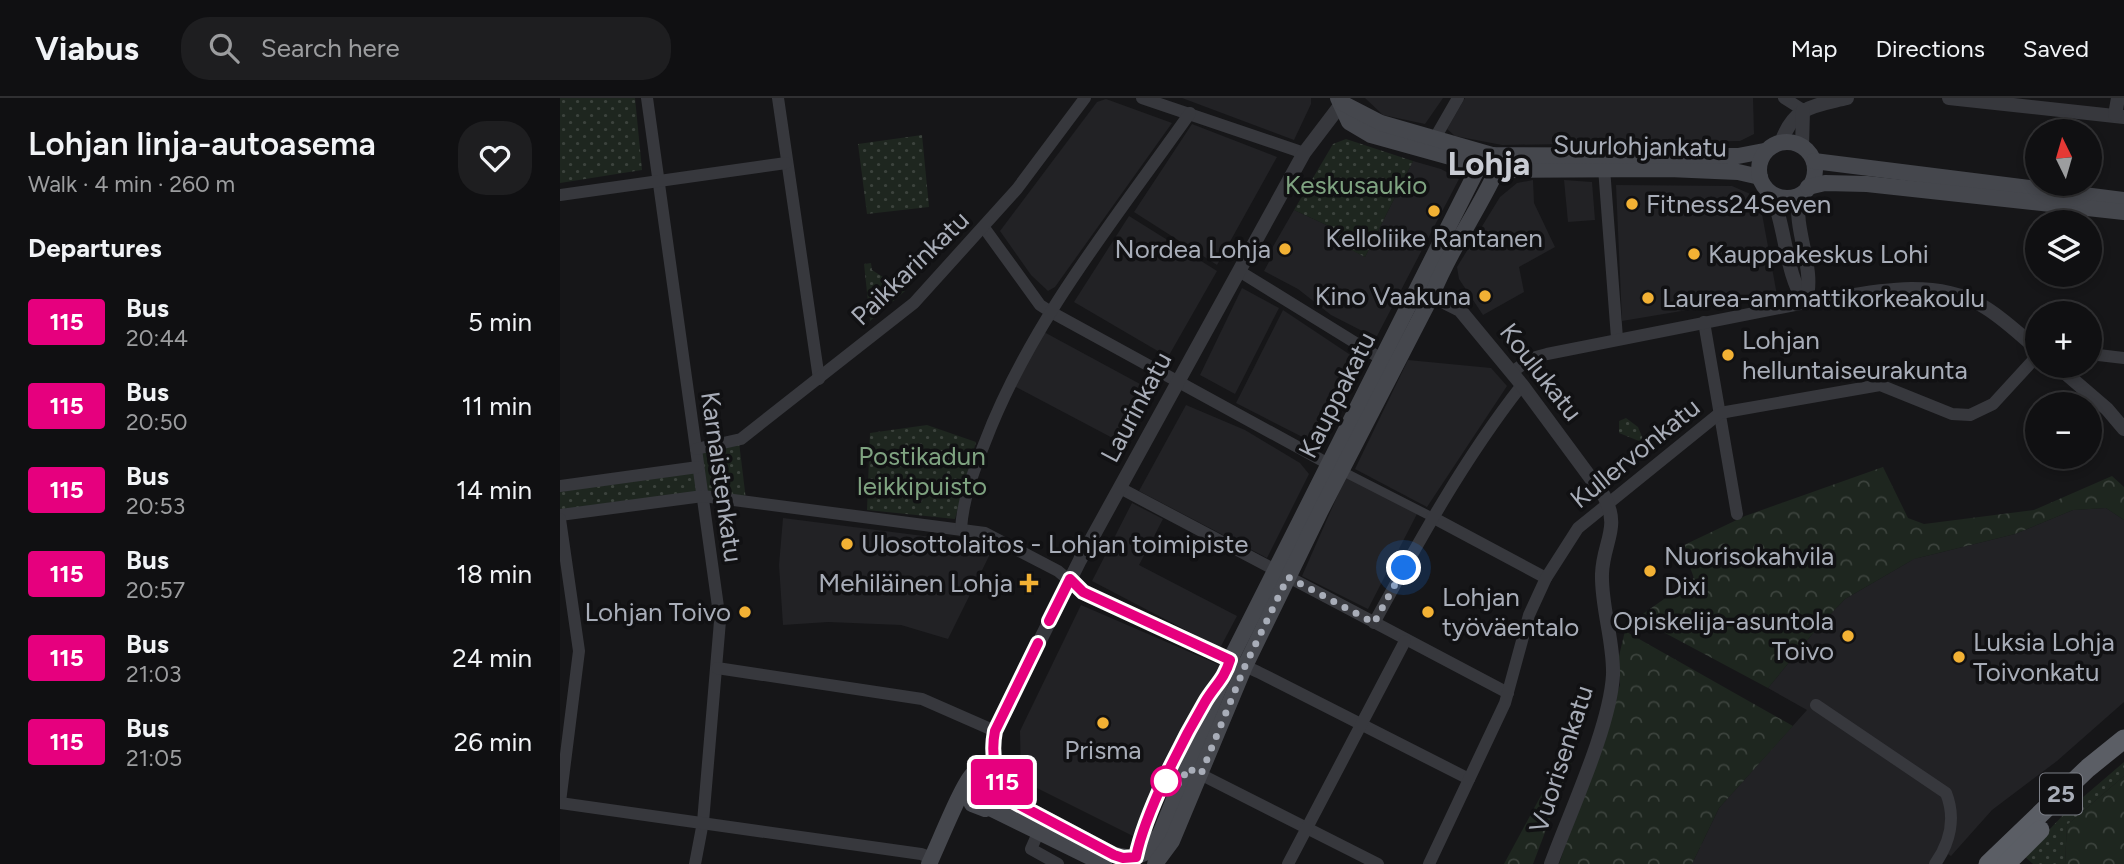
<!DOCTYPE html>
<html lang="en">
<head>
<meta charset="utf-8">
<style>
	:root { --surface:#101012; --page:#1e1e20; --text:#f1f3f6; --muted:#9c9d9f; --line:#303032 }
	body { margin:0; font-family:Figtree,sans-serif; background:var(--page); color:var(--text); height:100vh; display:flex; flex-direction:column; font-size:26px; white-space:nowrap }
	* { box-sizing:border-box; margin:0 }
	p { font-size:23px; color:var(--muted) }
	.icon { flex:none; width:38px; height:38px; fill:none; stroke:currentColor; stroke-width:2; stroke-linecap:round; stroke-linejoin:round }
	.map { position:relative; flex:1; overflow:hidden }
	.side { display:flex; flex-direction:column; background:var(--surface); width:560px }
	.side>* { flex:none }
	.badge { padding:0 14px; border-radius:5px; font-size:24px; line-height:46px }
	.needle { width:46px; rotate:355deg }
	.tools { position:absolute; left:1465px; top:21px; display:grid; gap:14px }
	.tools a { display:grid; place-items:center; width:77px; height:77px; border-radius:50%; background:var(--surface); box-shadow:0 4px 10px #0003,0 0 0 2px var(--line); font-size:35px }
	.you { position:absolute; width:35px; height:35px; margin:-18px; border:5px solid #fff; border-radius:50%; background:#1a73e8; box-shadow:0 0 0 10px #1a73e833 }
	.map>.badge { position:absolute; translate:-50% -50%; box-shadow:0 0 0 4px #fff }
	h2 { padding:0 28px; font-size:26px; line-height:63px }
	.round { display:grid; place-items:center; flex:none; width:74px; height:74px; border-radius:28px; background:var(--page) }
	.summary { display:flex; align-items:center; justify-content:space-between; height:119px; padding:0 28px }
	h1 { font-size:33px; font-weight:600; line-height:52px }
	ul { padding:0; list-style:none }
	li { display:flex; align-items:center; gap:21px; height:84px; padding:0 28px }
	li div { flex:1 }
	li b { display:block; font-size:26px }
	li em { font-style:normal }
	li .badge { min-width:77px; font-weight:700; text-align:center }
	header { display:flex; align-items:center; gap:42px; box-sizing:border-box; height:98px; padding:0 35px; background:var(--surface); border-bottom:2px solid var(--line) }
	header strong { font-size:33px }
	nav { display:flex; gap:38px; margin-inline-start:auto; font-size:24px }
	.search { width:490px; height:63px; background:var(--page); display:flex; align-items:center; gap:18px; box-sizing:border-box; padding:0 24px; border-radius:28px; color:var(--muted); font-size:26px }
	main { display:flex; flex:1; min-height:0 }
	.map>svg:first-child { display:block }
	.built { fill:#222225 }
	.green { fill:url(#green-dots) }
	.forest { fill:url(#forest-crowns) }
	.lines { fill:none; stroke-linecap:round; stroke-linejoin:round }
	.pedestrian { stroke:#37383d; stroke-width:9 }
	.minor { stroke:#37383d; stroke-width:12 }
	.tertiary { stroke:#37383d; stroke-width:14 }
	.secondary { stroke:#45474d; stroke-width:16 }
	.trunk { stroke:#5b5e65; stroke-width:19 }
	.line-casing { stroke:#fff; stroke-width:16 }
	.line { stroke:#e6007e; stroke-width:10 }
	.walk { stroke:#a8adb8; stroke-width:7; stroke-dasharray:0 12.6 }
	.poi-dot { fill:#f2b134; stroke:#111113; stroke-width:2.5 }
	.stop-dot { fill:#fff; stroke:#e6007e; stroke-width:3.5 }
	.labels { text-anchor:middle; stroke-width:7; stroke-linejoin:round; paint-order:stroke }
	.shield { fill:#111113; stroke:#7b7e86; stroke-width:2 }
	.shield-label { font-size:24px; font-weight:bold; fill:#a8adb8 }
	.street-label { font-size:26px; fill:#a8adb8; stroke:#111113 }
	.park-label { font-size:26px; fill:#7fa381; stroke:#111113 }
	.poi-label { font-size:26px; fill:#a8adb8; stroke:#111113; text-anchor:start }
	.district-label { font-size:33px; font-weight:bold; fill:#c9ccd4; stroke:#111113 }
</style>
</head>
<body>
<header>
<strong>Viabus</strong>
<div class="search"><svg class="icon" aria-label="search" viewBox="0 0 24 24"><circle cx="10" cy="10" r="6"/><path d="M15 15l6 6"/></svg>Search here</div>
<nav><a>Map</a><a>Directions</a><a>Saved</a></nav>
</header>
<main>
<section class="side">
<div class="summary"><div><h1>Lohjan linja-autoasema</h1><p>Walk · 4 min · 260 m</p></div><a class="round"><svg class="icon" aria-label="heart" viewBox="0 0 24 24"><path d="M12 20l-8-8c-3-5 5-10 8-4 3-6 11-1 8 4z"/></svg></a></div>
<h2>Departures</h2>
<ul>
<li><span class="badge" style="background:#e6007e;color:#fff">115</span><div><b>Bus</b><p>20:44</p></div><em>5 min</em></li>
<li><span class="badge" style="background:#e6007e;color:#fff">115</span><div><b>Bus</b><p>20:50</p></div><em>11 min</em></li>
<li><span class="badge" style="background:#e6007e;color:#fff">115</span><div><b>Bus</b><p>20:53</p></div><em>14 min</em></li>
<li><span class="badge" style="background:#e6007e;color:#fff">115</span><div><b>Bus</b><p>20:57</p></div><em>18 min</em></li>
<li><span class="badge" style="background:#e6007e;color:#fff">115</span><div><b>Bus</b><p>21:03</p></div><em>24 min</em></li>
<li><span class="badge" style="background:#e6007e;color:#fff">115</span><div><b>Bus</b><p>21:05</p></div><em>26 min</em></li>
</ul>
</section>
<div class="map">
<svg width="1564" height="766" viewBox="0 0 1564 766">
	<defs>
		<pattern id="green-dots" width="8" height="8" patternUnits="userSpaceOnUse" patternTransform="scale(1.75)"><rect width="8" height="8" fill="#1e261f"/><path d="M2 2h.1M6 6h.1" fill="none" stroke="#3c433d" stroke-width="1.8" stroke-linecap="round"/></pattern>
		<pattern id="forest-crowns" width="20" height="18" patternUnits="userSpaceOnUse" patternTransform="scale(1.75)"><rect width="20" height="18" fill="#1e261f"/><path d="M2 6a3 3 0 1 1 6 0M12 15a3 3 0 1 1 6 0" fill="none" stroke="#3c433d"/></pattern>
	</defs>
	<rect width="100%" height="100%" fill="#161618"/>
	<g class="built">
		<polygon points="622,0 751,0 751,6 734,42"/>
		<polygon points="805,0 883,0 865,26 823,17"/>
		<polygon points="905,0 1193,0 1194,36 1180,43 942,47 895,38 887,31"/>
		<polygon points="546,1 612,25 495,189 488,193 471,177 440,133 537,4"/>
		<polygon points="632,26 717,59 657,167 574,114"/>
		<polygon points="853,63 881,71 899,81 816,240 771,217 738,191 704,173 710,162 707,159 734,112 773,130 768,139 805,159"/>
		<polygon points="973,82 974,105 995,149 959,169 964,194 923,217 899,181 897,169 940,99 957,85"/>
		<polygon points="1004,82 1032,84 1035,122 1008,124"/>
		<polygon points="1056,87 1172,88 1195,98 1202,116 1217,197 1062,223"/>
		<polygon points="569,118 657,173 608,259 514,204"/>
		<polygon points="682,190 719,210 675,296 640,277"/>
		<polygon points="723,212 804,266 762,349 676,305"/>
		<polygon points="484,234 593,293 562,345 454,288"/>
		<polygon points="848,262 931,270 947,288 867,409 795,371"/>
		<polygon points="626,307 685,332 740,365 749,376 707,460 579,393"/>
		<polygon points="787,376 859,412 808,511 742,478"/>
		<polygon points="572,405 603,421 579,467 677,518 660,550 532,483"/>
		<polygon points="1546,410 1564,422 1564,604 1497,663 1432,712 1391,758 1381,752 1370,766 1132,766 1159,710 1247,612 1208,590 1259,528 1285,501 1354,461 1455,436 1513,412"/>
		<polygon points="223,420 387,441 432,452 388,541 341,527 268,524 223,527 219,467"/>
		<polygon points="521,507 662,568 640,626 583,743 461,682 460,633"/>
	</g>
	<g class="green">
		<polygon points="0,0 75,0 82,72 0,85"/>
		<polygon points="362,37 369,109 307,116 298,46"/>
		<polygon points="786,41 853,63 805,159 768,140 773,130 734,112 773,46"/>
		<polygon points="311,165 312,172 345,193 310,223 304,166"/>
		<polygon points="1066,320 1078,329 1083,341 1079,343 1059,335 1059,323"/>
		<polygon points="367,327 416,344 395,421 307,412 310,335"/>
		<polygon points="179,344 186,402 145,395 139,354"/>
		<polygon points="134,372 137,395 0,413 0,391"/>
		<polygon points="1564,664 1564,678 1507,727 1505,766 1473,766 1464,758 1508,712"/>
	</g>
	<g class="forest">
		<polygon points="1323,369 1348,420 1364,426 1474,412 1552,378 1564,389 1564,422 1546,410 1513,412 1455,436 1354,461 1285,501 1259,528 1208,590 1077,520 1134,480 1122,448 1185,418"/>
		<polygon points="1065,533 1233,628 1159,710 1132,766 999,766 1060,587 1059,558"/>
		<polygon points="1010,644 1017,650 973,766 944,766"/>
		<polygon points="1564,678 1564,766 1505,766 1507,727"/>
	</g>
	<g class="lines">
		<polyline class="pedestrian" points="780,372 872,419"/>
		<g class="minor">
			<polyline points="87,0 160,523 143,724 135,766"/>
			<polyline points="218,0 259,281"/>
			<polyline points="582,0 744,55"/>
			<polyline points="1224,0 1243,12"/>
			<polyline points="875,40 898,0"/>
			<polyline points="1044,70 1057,240"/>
			<polyline points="0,97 226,65"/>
			<polyline points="425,131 480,207 491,214 774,369"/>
			<polyline points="679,173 828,265"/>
			<polyline points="1144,224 1177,416"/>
			<polyline points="1530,256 1564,260"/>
			<polyline points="952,274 972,260 987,256 1245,205"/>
			<polyline points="136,351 181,341 354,205 457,91 525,0"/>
			<polyline points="0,388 138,369"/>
			<polyline points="560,390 948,595"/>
			<polyline points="0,417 143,398 425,435 498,473 523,494 698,574 909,681"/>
			<polyline points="872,419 986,480"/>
			<polyline points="0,421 19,553 0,704"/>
			<path d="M401,431C403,400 414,372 425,344C471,223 556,120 630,15"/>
			<path d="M814,525C859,443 904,361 962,287"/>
			<polyline points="157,570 362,601 435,633"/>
			<path d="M1256,607L1386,695C1396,720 1390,745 1375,766"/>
			<polyline points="634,673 818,766"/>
			<polyline points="0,705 361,756 372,760"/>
			<polyline points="479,733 471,751 498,766"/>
			<polyline points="728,766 845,543"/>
			<polyline points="869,766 945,605 969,517 986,480 1018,430 1160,315 1320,287 1392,316 1410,317 1433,306 1477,258"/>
		</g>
		<g class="tertiary">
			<polyline points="1389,0 1564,19"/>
			<polyline points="1555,17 1558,0"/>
			<path d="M1221,45C1233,8 1254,8 1287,0"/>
			<polyline points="1242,49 1243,12"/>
			<path d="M1212,97C1226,131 1225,174 1245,205"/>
			<path d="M1239,98C1233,134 1257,172 1245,205"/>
			<path d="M862,193L900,212L962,287L1044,398C1061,430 1043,444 1042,476C1041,509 1054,543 1053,577C1050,629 1010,714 991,766"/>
			<path d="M1245,205C1302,197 1368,177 1421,207C1441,218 1459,236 1477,251"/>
			<polyline points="1497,268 1547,311 1564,331"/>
			<polyline points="437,677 432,647 435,633 520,462 744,55 782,5"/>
		</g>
		<g class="secondary">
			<polyline points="778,0 789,24 811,37 937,72 1109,71 1178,74 1200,79"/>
			<polyline points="782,5 821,25 932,57 1178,58 1204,53"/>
			<circle cx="1227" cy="72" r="28"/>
			<polyline points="1254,63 1564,102"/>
			<polyline points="1248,89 1265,85 1307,86 1564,114"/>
			<polyline points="444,693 454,704 554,757 571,760 585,755 600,736 670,562 919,68 932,57"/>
			<polyline points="430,710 544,766"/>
			<path d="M369,766C377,750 403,684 413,676C432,662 450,686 439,704L425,711L412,706L405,691"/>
			<path d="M595,766L612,743L685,568L761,412L872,197C889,153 917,115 937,72L932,57"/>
		</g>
		<g class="trunk">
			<polyline points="1428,766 1528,670 1564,641"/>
			<polyline points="1446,766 1480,732"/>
		</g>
	</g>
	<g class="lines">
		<g class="line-casing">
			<path id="line" d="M478,545L435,633C430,658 436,686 454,704L554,757L563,760L576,759C585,715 622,643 645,604C655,587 664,582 670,562L523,494L510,481L489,523"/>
		</g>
		<use href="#line" class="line"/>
		<polyline class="walk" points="606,683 621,686 627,670 641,676 685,568 728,479 814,525 844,470"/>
	</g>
	<g class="poi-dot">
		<circle cx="1072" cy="106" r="7"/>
		<circle cx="874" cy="113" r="7"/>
		<circle cx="725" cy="151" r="7"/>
		<circle cx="1134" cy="156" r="7"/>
		<circle cx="925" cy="198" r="7"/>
		<circle cx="1088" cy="200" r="7"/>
		<circle cx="1168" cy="257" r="7"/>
		<circle cx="287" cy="446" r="7"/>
		<circle cx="1090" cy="473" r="7"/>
		<path d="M465.5 474.5h7v7h7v7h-7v7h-7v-7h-7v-7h7z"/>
		<circle cx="185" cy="514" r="7"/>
		<circle cx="868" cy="514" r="7"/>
		<circle cx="1288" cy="538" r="7"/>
		<circle cx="1399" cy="559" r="7"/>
		<circle cx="543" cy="625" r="7"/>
	</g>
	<circle class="stop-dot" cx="606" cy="683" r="14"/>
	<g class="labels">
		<rect class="shield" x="1480" y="675.5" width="42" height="41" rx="5"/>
		<g class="shield-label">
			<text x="1501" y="704">25</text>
		</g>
		<g class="street-label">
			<text transform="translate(1080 48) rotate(1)" y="9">Suurlohjankatu</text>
			<text transform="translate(350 170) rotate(-44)" y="9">Paikkarinkatu</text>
			<text transform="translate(981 274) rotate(52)" y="9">Koulukatu</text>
			<text transform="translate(777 297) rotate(-63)" y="9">Kauppakatu</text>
			<text transform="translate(576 309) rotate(-62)" y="9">Laurinkatu</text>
			<text transform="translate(1075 355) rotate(-39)" y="9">Kullervonkatu</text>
			<text transform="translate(162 379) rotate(82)" y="9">Karnaistenkatu</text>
			<text transform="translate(1001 661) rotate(-72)" y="9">Vuorisenkatu</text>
		</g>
		<g class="park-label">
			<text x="796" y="96">Keskusaukio</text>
			<text x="362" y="367">Postikadun<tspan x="362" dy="30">leikkipuisto</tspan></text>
		</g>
		<g class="poi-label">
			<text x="1086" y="115">Fitness24Seven</text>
			<text x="874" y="149" text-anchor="middle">Kelloliike Rantanen</text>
			<text x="711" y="160" text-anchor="end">Nordea Lohja</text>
			<text x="1148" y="165">Kauppakeskus Lohi</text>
			<text x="911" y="207" text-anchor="end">Kino Vaakuna</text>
			<text x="1102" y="209">Laurea-ammattikorkeakoulu</text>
			<text x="1182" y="251">Lohjan<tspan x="1182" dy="30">helluntaiseurakunta</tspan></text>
			<text x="301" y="455">Ulosottolaitos - Lohjan toimipiste</text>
			<text x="1104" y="467">Nuorisokahvila<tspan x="1104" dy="30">Dixi</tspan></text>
			<text x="453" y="494" text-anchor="end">Mehiläinen Lohja</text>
			<text x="882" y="508">Lohjan<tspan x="882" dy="30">työväentalo</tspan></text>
			<text x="171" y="523" text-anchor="end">Lohjan Toivo</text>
			<text x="1274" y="532" text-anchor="end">Opiskelija-asuntola<tspan x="1274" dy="30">Toivo</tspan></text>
			<text x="1413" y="553">Luksia Lohja<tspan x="1413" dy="30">Toivonkatu</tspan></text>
			<text x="543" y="661" text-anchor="middle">Prisma</text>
		</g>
		<g class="district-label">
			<text x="929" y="77">Lohja</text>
		</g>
	</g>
</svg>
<div class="tools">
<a><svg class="needle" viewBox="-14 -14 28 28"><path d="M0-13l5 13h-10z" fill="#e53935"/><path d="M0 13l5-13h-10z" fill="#9c9d9f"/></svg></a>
<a><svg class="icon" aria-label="layers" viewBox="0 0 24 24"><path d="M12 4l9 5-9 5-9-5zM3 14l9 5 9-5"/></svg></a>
<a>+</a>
<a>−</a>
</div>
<div class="you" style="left:844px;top:470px"></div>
<b class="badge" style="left:442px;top:684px;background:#e6007e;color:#fff">115</b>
</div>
</main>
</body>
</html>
